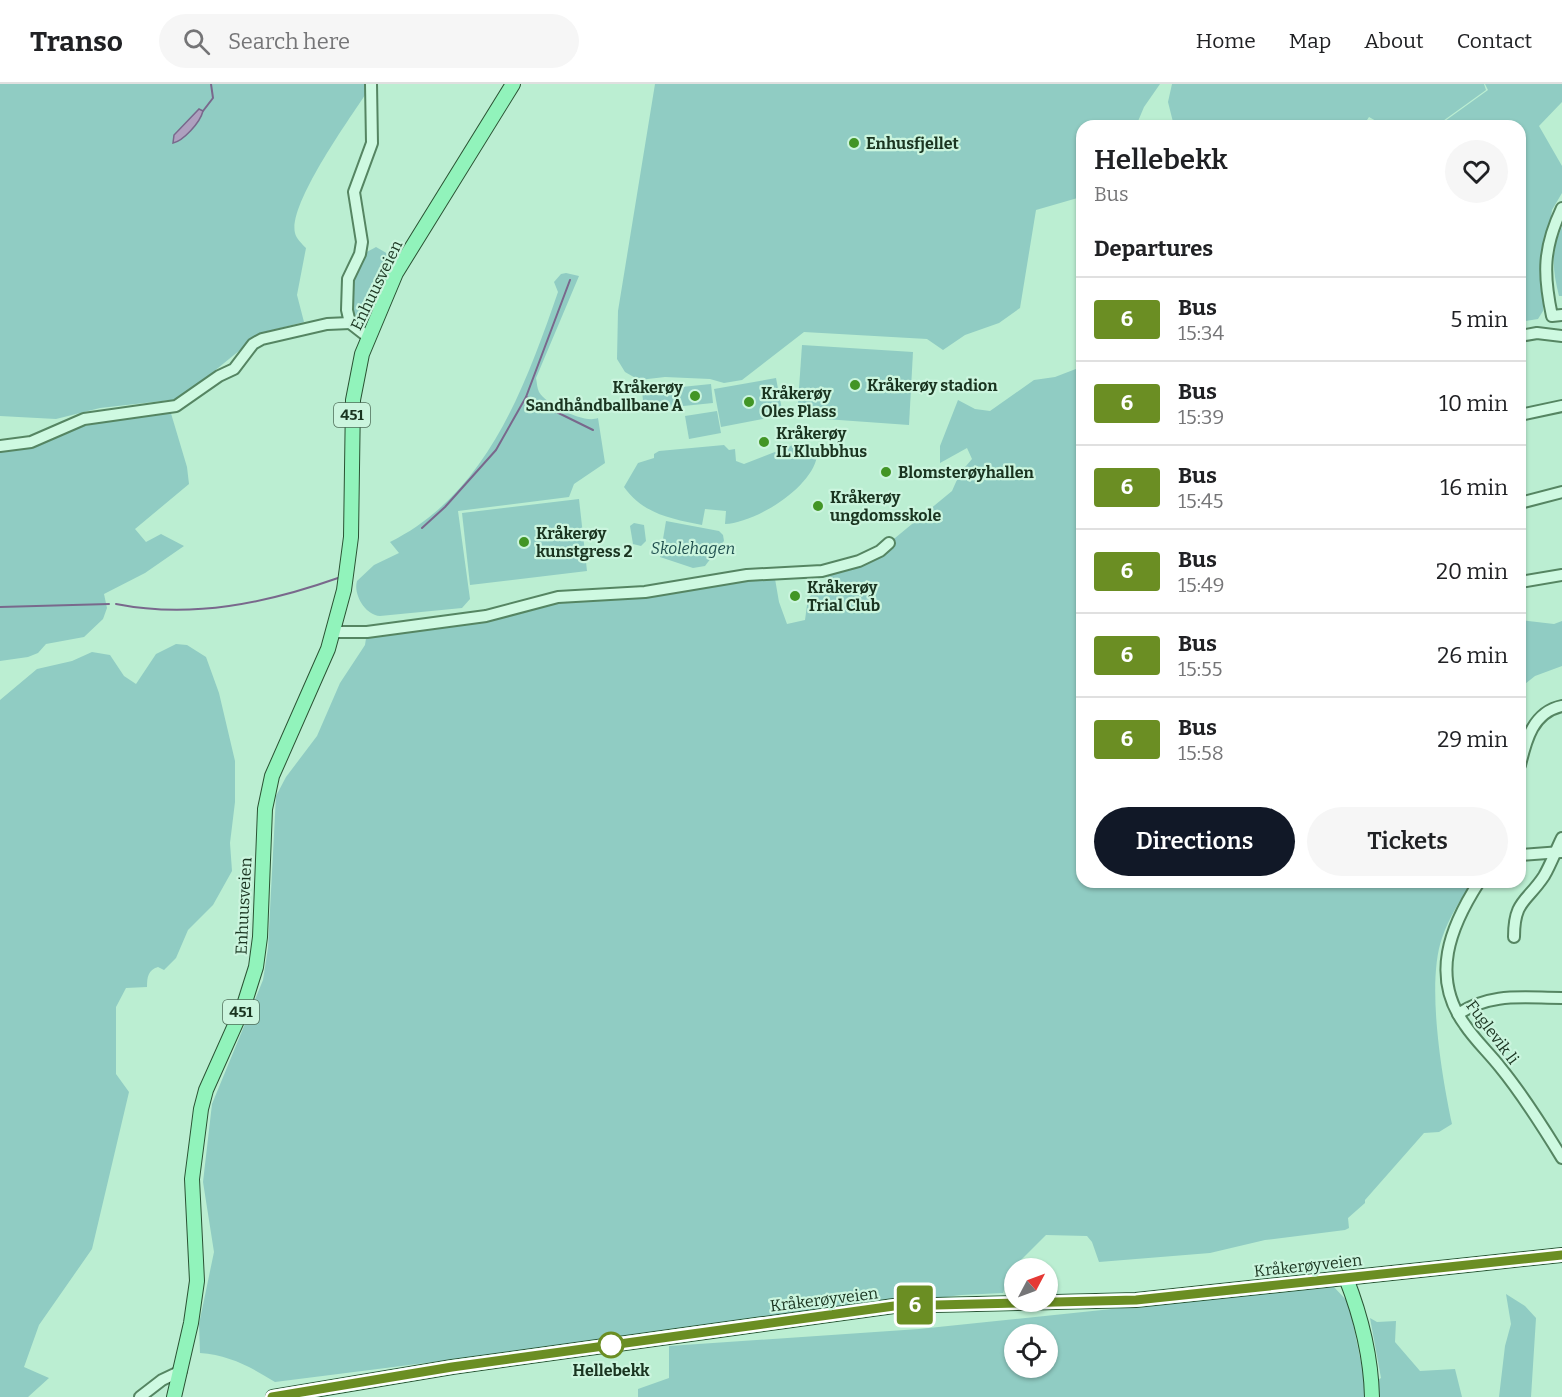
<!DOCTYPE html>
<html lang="en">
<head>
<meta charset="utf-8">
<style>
	:root { --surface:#fff; --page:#f6f6f6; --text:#202124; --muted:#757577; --line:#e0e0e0; --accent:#111827 }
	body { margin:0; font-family:Bitter,serif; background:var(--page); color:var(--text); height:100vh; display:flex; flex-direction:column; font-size:22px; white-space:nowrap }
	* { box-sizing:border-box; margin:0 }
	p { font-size:20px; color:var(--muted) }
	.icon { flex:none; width:33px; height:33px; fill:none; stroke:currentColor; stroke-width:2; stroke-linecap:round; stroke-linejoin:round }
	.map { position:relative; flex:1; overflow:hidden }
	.sheet { position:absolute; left:1076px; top:36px; width:450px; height:768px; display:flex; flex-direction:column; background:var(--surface); border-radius:18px; box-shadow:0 2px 4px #0004 }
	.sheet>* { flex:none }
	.badge { padding:0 12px; border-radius:4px; font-size:21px; line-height:39px }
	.needle { width:39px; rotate:49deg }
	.controls { position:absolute; left:1004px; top:1174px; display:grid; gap:12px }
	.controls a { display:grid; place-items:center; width:54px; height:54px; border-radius:50%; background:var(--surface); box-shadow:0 2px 4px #0004; font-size:30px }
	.map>.badge { position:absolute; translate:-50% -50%; box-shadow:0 0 0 3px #fff }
	h2 { padding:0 18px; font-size:22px; line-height:54px }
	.round { display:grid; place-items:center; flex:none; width:63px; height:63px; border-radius:32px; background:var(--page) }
	.headline { display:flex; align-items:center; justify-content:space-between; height:102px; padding:0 18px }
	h1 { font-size:28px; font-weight:600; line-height:45px }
	.action { display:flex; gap:12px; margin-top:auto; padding:12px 18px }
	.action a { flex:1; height:69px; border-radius:36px; background:var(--accent); color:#fff; font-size:24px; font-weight:600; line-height:69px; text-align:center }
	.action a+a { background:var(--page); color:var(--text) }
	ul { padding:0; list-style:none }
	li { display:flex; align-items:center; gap:18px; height:84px; padding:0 18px; border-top:2px solid var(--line) }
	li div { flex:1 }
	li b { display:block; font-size:22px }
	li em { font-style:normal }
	li .badge { min-width:66px; font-weight:700; text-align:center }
	header { display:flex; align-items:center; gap:36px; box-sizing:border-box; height:84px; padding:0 30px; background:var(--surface); border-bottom:2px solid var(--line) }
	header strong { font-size:28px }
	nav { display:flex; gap:33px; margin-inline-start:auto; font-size:21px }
	.search { width:420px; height:54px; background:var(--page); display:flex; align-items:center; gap:15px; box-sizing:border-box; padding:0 21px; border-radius:33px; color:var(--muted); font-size:22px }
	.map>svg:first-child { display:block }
	.green { fill:#90ccc3; fill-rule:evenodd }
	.water { fill:#aea0bf; stroke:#79688c; stroke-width:1.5 }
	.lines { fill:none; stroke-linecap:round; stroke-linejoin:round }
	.stream { stroke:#79688c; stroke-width:2 }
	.minor-casing { stroke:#558562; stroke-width:14 }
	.major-casing { stroke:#2a5233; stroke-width:16 }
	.minor { stroke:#cef9e1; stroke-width:10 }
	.major { stroke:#91f3bb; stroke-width:14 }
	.line-casing { stroke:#fff; stroke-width:14 }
	.line { stroke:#6b8e23; stroke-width:9 }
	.poi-dot { fill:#429525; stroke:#cbf5de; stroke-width:2 }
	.stop-dot { fill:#fff; stroke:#6b8e23; stroke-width:3 }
	.labels { text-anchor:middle; stroke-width:4.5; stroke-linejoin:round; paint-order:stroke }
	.shield { fill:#cbf5de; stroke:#4f6e59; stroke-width:1.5 }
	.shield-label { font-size:15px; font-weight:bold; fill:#1a3420 }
	.poi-label { font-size:16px; font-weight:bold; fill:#1a3420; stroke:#cbf5de; text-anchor:start }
	.street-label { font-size:16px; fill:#1a3420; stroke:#cbf5de }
	.park-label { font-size:16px; font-style:italic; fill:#215150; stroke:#cbf5de }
	.stop-label { font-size:16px; font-weight:bold; fill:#1a3420; stroke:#cbf5de }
</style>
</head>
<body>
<header>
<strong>Transo</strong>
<div class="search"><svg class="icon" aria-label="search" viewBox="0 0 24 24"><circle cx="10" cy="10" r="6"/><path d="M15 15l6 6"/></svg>Search here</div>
<nav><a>Home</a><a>Map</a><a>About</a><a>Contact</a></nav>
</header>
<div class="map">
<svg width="1562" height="1313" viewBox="0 0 1562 1313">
	<rect width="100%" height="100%" fill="#bbeed2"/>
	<g class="green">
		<path d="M0,0H365V11C348,37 288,121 295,149C296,154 302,160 306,164L297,211L304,238L261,249L180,315L100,324L56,335L0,332Z"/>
		<polygon points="655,0 1160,0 1144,23 1136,42 1082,42 1081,113 1036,126 1020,224 999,239 965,251 943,266 927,255 804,248 742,296 724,299 710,295 665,293 639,296 625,288 617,275 618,227"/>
		<polygon points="1172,0 1484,0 1486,6 1436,42 1385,42 1369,33 1363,42 1174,42 1168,18"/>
		<polygon points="1485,0 1562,0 1562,18 1539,42 1562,82 1562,109 1552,126 1545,173 1543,227 1538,235 1520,238 1520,42 1438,42 1488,6"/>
		<path d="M1562,143V212H1559C1553,187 1550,167 1562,143Z"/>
		<path d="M376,163L395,174L368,242L363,243L355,239C349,220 347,191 360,174C363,169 371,166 376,163Z"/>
		<path d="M566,189L579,192L536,294C537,299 537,304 539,308C547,321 584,340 598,334L605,379L574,400L569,413L458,427L470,515L462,524L380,532C365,531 353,510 357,497L374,481L399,469L390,458C487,410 525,303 558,208L554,198L561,190Z"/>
		<polygon points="802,261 913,268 909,341 797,333"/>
		<path d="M1081,283L1082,798H1473C1460,815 1449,834 1442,854C1426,900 1442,993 1452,1040L1439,1048L1424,1049L1365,1116V1119L1348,1134L1349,1144L1345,1146L1265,1156L1210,1169L1099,1178L1092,1158L1087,1152L1046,1151L1012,1185L1003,1209L961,1211L275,1298C251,1283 229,1271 200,1269L199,1240L214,1168L203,1098L212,1020L263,896L268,864L276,712L286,693L317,652L340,599L365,561L367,548L513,524L774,489L779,518L787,540L805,536L808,514L824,500L832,485L889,459L952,407L960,389L972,375L967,364L940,379V362L958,316L975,325L990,327L1034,296L1055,293Z"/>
		<polygon points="776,294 783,331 721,343 714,305"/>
		<polygon points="711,300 713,319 644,326 642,307"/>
		<polygon points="170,326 187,383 189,400 135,445 146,458 161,450 184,462 145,489 104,510 107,524 103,535 84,553 46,560 38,569 28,573 0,577 0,364 62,346"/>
		<polygon points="717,327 721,349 689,355 685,332"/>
		<path d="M798,359L817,372C812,404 755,439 725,440L726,427L705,425L702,441C672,435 643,430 624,403L638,379L654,374V370L659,367L724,361L729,366L735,365L736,377L744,380Z"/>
		<polygon points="579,415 587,487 470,501 462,429"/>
		<polygon points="666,437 719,447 723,451 724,457 705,482 693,484 660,473"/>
		<polygon points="634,439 644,441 646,457 641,462 633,460 630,442"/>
		<polygon points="1520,536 1554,540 1562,537 1562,582 1535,592 1520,604"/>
		<path d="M176,560L187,561L206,573L219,609L235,677V718L230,759L232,787L213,821L188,846L176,874L164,886L158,883C148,886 147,893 147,903L126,904L116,923V990L129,1008L92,1165L39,1241L24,1283L49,1294L28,1313H0V616L37,585L72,577L92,568L110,571L124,592L136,600L156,570Z"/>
		<path d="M1333,1202L1349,1219L1368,1313H638V1305L669,1294V1262L919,1245ZM1014,1251H1047V1284H1014Z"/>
		<polygon points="1506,1210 1525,1222 1536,1234 1531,1313 1499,1313 1505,1262 1511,1240"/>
		<polygon points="1370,1234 1377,1238 1396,1237 1395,1258 1420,1287 1455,1285 1462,1313 1378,1313 1378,1296 1381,1294"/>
	</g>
	<path class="water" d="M199,25L203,27C200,39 183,57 173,59L174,51Z"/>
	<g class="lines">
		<g class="stream">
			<polyline points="203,27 213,14 211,0"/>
			<polyline points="526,313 593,346"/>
			<polyline points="422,444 445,423 496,366 526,313 570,196"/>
			<path d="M116,520C192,535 267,519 338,494"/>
			<polyline points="0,523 109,520"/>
		</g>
		<g class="minor-casing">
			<g id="minor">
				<path d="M1562,124C1543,164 1543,190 1552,232L1562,231"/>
				<polyline points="1520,252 1537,249 1562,252"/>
				<polyline points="368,253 350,239 347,226 348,195 360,170 362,158 354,108 372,59 371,0"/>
				<polyline points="1520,331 1562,322"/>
				<polyline points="0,362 31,358 84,335 176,322 219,292 234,285 253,260 262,255 327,240 350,239"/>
				<polyline points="1520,419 1562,408"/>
				<polyline points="1520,498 1562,491"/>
				<polyline points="334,548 367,548 486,532 558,513 645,508 747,491 822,487 859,477 880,467 889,459"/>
				<path d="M1520,681C1526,656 1533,628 1562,622"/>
				<polyline points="1520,771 1561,768"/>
				<path d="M1479,798C1450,843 1430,893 1465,941C1475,956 1489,969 1500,983C1523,1011 1543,1043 1562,1074"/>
				<path d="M1514,853C1514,816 1527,818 1544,792C1551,780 1556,766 1562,754"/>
				<path d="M1458,930C1492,908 1523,914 1562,914"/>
				<polyline points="140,1313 162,1296 181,1287"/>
			</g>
		</g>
		<g class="major-casing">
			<g id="major">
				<path d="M1346,1194C1361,1232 1371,1272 1372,1313"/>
				<polyline points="174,1313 191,1239 197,1197 192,1095 201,1025 206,1006 244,921 256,883 260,853 265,725 272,692 328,565 344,506 351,453 353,316 362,270 396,189 513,0"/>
				<polyline points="273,1313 452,1283 894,1222 1136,1216 1562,1171"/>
			</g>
		</g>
		<use href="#minor" class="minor"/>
		<use href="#major" class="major"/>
	</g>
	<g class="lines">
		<g class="line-casing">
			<polyline id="line" points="272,1313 452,1283 894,1222 1136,1216 1562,1171"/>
		</g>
		<use href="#line" class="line"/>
	</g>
	<g class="poi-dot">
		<circle cx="854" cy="59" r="6"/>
		<circle cx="855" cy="301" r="6"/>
		<circle cx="695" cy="312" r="6"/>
		<circle cx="749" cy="318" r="6"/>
		<circle cx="764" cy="358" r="6"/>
		<circle cx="886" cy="388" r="6"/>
		<circle cx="818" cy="422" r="6"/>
		<circle cx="524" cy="458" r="6"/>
		<circle cx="795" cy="512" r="6"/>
	</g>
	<circle class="stop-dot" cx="611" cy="1261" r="12"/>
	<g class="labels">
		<g class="shield">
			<rect x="334" y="319" width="36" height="24" rx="4.5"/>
			<rect x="223" y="916" width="36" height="24" rx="4.5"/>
		</g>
		<g class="shield-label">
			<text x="352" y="336">451</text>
			<text x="241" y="933">451</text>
		</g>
		<g class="poi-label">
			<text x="866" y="65">Enhusfjellet</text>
			<text x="867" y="307">Kråkerøy stadion</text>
			<text x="683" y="309" text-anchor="end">Kråkerøy<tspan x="683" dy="18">Sandhåndballbane A</tspan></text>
			<text x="761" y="315">Kråkerøy<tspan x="761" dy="18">Oles Plass</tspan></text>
			<text x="776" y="355">Kråkerøy<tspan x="776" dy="18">IL Klubbhus</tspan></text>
			<text x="898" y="394">Blomsterøyhallen</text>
			<text x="830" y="419">Kråkerøy<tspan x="830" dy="18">ungdomsskole</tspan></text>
			<text x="536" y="455">Kråkerøy<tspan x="536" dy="18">kunstgress 2</tspan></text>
			<text x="807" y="509">Kråkerøy<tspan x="807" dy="18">Trial Club</tspan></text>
		</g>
		<g class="street-label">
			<text transform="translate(376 201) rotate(-64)" y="6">Enhuusveien</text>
			<text transform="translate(243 822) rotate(-87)" y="6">Enhuusveien</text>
			<text transform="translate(1493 948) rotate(53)" y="6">Fuglevik li</text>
			<text transform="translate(1308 1181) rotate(-6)" y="6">Kråkerøyveien</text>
			<text transform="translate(824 1215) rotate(-7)" y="6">Kråkerøyveien</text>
		</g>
		<g class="park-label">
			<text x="693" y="470">Skolehagen</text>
		</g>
		<g class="stop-label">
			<text x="611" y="1292">Hellebekk</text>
		</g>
	</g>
</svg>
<div class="controls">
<a><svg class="needle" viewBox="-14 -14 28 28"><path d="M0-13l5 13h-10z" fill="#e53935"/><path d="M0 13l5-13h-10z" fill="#757577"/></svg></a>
<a><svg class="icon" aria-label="locate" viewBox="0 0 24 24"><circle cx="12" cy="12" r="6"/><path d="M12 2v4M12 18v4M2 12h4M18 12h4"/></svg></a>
</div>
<b class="badge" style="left:915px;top:1221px;background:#6b8e23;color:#fff">6</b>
<section class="sheet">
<div class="headline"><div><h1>Hellebekk</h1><p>Bus</p></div><a class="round"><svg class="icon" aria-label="heart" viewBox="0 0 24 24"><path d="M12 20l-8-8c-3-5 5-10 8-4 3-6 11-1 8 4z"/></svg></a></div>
<h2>Departures</h2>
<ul>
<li><span class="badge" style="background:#6b8e23;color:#fff">6</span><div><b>Bus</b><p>15:34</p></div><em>5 min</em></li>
<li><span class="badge" style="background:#6b8e23;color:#fff">6</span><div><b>Bus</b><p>15:39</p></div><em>10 min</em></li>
<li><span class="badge" style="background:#6b8e23;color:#fff">6</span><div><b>Bus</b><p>15:45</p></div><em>16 min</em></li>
<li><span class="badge" style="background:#6b8e23;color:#fff">6</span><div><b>Bus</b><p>15:49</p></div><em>20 min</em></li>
<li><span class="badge" style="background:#6b8e23;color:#fff">6</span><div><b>Bus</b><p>15:55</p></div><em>26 min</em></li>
<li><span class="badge" style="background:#6b8e23;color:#fff">6</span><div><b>Bus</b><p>15:58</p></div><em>29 min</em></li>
</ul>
<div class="action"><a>Directions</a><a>Tickets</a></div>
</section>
</div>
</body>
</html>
